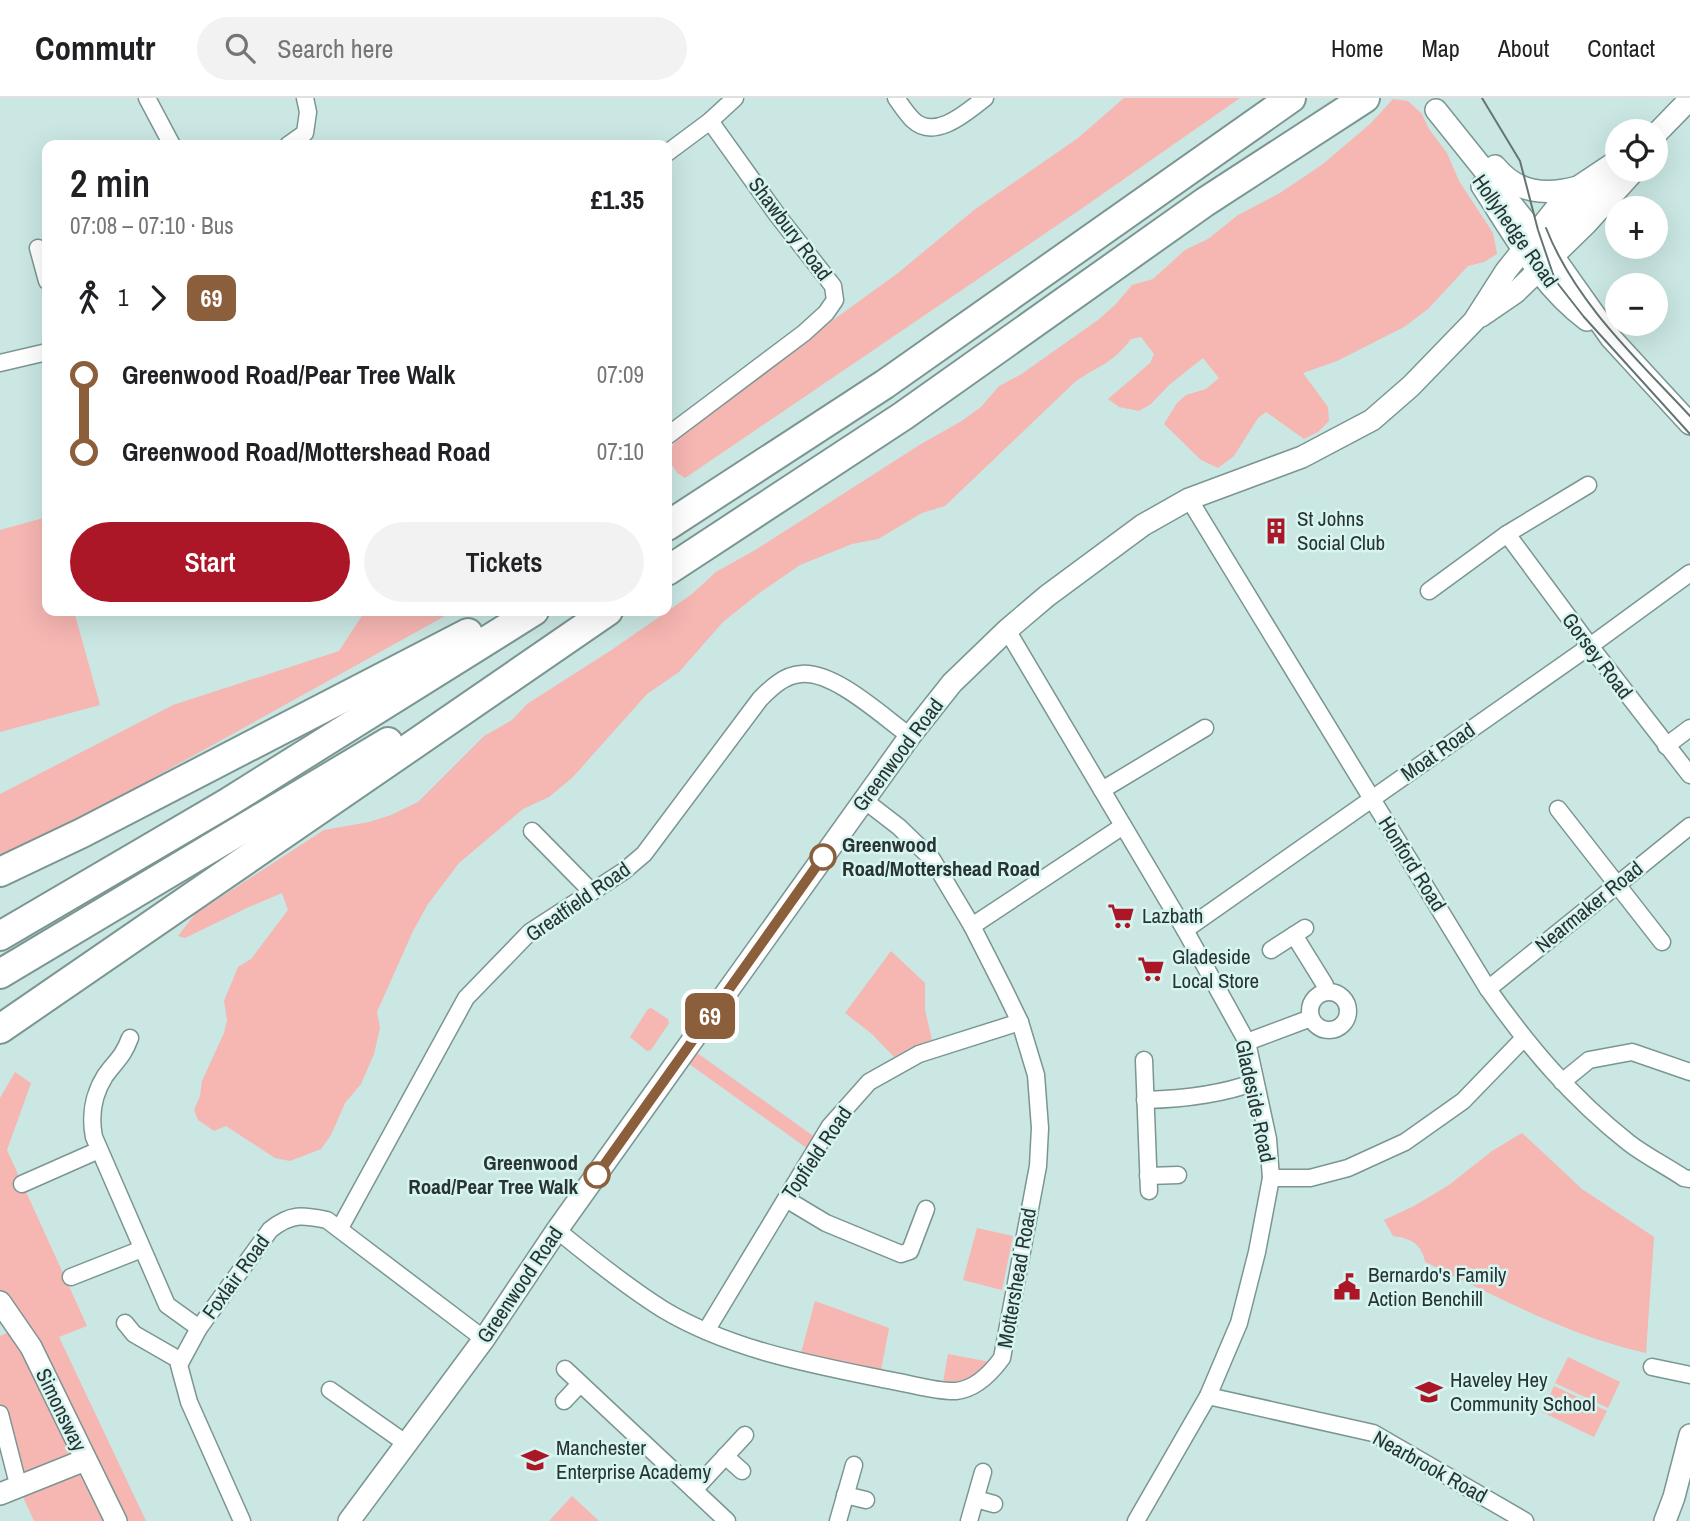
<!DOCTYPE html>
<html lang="en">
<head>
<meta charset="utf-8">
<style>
	:root { --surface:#fff; --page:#f2f2f2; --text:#202124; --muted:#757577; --line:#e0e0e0; --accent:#ab1727 }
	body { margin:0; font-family:"Archivo Narrow",sans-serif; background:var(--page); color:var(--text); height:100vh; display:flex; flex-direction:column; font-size:26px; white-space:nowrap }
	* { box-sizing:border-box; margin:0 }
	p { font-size:23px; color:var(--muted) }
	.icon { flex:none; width:38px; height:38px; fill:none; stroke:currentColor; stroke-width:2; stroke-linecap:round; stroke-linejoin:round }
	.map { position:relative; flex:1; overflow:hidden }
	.drawer { position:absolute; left:42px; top:42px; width:630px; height:476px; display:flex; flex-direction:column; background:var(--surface); border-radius:14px; box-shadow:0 7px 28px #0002 }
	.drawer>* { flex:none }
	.badge { padding:0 14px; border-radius:10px; font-size:24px; line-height:46px }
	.fabs { position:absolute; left:1605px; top:21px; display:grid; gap:14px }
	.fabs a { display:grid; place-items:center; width:63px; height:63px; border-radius:50%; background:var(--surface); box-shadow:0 7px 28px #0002; font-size:35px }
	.map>.badge { position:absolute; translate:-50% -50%; box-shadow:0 0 0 4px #fff }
	.legs { display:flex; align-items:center; gap:10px; height:77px; padding:0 28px; font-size:23px }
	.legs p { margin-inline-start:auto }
	.summary { display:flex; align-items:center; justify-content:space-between; height:119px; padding:0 28px }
	h1 { font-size:38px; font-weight:600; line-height:52px }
	.cta { display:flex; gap:14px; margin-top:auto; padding:14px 28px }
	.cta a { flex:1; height:80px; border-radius:42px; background:var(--accent); color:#fff; font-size:28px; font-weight:600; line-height:80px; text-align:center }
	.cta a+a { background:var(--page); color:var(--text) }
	ul { padding:0 28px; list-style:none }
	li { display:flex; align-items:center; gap:24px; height:77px; font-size:26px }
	li i { display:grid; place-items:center; width:10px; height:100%; margin:0 9px; background:currentColor }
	li i::after { content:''; width:18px; height:18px; margin:-9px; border:5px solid; border-radius:50%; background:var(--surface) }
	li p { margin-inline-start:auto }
	li:first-child i { background:linear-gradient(#0000 50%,currentColor 0) }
	li:last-child i { background:linear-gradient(currentColor 50%,#0000 0) }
	header { display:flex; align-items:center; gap:42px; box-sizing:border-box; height:98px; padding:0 35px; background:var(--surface); border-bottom:2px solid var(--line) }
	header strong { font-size:33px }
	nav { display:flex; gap:38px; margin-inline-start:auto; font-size:24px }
	.search { width:490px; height:63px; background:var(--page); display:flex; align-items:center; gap:18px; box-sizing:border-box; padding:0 24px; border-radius:38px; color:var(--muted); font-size:26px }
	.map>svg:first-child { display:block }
	.green { fill:#f6b6b2 }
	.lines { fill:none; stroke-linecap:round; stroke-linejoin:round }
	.street-casing { stroke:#7b9692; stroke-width:19 }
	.secondary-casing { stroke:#7b9692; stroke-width:24 }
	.highway-casing { stroke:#7b9692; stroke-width:32 }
	.street { stroke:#fff; stroke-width:16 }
	.secondary { stroke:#fff; stroke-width:21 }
	.highway { stroke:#fff; stroke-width:28 }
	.tram { stroke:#647573; stroke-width:2 }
	.line-1-casing { stroke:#fff; stroke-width:16 }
	.line-1 { stroke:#8b5e3c; stroke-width:10 }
	.stop-1-dot { fill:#fff; stroke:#8b5e3c; stroke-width:3.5 }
	.labels { text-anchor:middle; stroke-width:5; stroke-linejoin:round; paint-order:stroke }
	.street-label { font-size:21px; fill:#283332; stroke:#d7f5f0 }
	.poi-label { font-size:21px; fill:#283332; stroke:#d7f5f0; text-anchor:start }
	.stop-label { font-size:21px; font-weight:bold; fill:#283332; stroke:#d7f5f0; text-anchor:start }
</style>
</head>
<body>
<header>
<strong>Commutr</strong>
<div class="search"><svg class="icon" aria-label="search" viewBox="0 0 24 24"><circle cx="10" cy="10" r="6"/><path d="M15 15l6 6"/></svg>Search here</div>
<nav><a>Home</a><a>Map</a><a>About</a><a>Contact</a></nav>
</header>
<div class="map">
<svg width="1690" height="1423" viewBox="0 0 1690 1423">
	<rect width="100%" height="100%" fill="#cae7e3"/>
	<g class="green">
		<polygon points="1124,0 1240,0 1081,111 685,380 677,375 670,364 669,355 674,345 708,313 898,175 974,112 1078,40"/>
		<path d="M1393,1L1408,3L1422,16L1429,31L1447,55L1459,83L1493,135L1497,156L1484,164L1468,168L1428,211L1404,229L1337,263L1303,275L1328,309L1329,323L1318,334L1304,341L1266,314L1258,320L1234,358L1218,370L1201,362L1164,326L1177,305L1186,297L1206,291L1219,280L1203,260L1169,287L1151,306L1139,313L1119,309L1108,301L1150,265L1154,256L1141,239L1131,241C1112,266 1100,267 1076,283L945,408L922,415L878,441L852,446L800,467L758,496L723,524L679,574L647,596L572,680L549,699L523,711L459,765L428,806L413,833L377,914L380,930L374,956L361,986L345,1005L331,1037L321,1051L290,1063L275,1060L226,1028L214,1033L198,1022L194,1012L200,998L202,983L224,935L227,922L224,903L238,869L251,861L288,812L282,795L249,809L185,840L178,838L195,816L324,732L369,724L391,717L418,704L484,638L512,622L527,606L613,551L692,496L716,474L757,451L921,346L960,324L981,309L999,288L1020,277L1098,222L1116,206L1132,187L1153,181L1185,152L1208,141L1238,117L1280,95L1323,66L1370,26Z"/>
		<polygon points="47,419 47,513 74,513 100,607 0,634 0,432"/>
		<polygon points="365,513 454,513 99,710 0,760 0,696 173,607 339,553"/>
		<polygon points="891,853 925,885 925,912 932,942 912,949 894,959 872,936 845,915"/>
		<polygon points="651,910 668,921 669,925 651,952 647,953 630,939 648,911"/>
		<polygon points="693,952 816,1040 808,1051 685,963"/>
		<polygon points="15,974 31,985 7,1052 87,1228 59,1239 146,1423 34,1423 19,1390 0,1316 0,1238 18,1230 0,1204 0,1000"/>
		<path d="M1522,1035L1582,1091L1654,1139L1646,1255C1568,1238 1496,1198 1425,1164C1422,1146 1410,1140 1393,1138L1384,1122L1414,1108L1449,1087L1492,1053Z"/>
		<polygon points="977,1130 1013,1138 1002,1192 963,1182"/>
		<polygon points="815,1203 889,1230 881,1272 801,1255"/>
		<path d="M948,1256L990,1264C975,1278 964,1285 943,1284Z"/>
		<polygon points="1568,1259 1620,1284 1608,1310 1555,1285"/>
		<polygon points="1554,1288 1607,1313 1594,1339 1542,1314"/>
		<polygon points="572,1398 599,1423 549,1423"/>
	</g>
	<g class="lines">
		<g class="street-casing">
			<g id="street">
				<polyline points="147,0 172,47"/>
				<path d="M896,0C901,7 906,15 913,22C935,43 967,14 985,0"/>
				<polyline points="288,47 305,35 308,14 305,0"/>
				<polyline points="667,55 710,23 735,0"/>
				<polyline points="38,150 47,183"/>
				<polyline points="0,265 47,254"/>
				<polyline points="667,338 804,235 826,215 835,202 833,188 778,118 710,23"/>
				<path d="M1189,401L1488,891C1529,949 1572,1000 1629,1045C1646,1058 1666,1068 1684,1080L1690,1081"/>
				<polyline points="1507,436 1590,548 1690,677"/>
				<polyline points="1429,493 1507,436 1588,387"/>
				<polyline points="1007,532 1185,832 1247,944 1268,1041 1271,1080 1257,1154 1239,1225 1208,1298 1136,1423"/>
				<polyline points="1666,648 1690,630"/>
				<polyline points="1102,692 1205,630"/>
				<polyline points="1558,711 1662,844"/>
				<polyline points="532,733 592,794"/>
				<polyline points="972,828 1123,728"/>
				<polyline points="1185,832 1590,548 1690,475"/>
				<polyline points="1294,837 1325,887 1324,894"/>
				<polyline points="1271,852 1305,830"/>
				<polyline points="1488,891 1690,728"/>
				<circle cx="1329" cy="913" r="19"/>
				<path d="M130,940C122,961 116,962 105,978C93,997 90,1019 94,1039L167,1207L199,1230"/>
				<polyline points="1247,944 1311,920"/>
				<polyline points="1144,962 1149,1093"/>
				<polyline points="1562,984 1589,962 1632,954 1690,974"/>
				<path d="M1145,1002C1183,1001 1220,997 1255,984"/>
				<polyline points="1148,1078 1178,1077"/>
				<polyline points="1271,1080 1310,1080 1348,1070 1405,1044 1463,1003 1523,941"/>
				<polyline points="22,1086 99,1052"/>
				<polyline points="786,1101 826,1125 901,1156 910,1153 926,1111"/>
				<path d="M340,1130L466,900L530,834L624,773L644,756L760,601C771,590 784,577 801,576C835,573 883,619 910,638"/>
				<path d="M557,1132C591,1160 627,1189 664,1212C733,1253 815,1267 893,1283C912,1286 936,1294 956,1293C976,1291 991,1275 1002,1260L1038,1068L1040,1030L1036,977L1020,924L1004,891L972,828L932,761L899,729L864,702"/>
				<polyline points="71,1179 142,1151"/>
				<polyline points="125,1225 134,1236 181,1263"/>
				<polyline points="706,1233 830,1028 869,984 919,956 1020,924"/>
				<polyline points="1652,1269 1690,1277"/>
				<polyline points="565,1271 727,1423"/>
				<polyline points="330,1292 407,1346"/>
				<polyline points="1208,1298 1373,1335 1525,1423"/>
				<polyline points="564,1303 580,1286"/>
				<polyline points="0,1316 19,1390"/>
				<polyline points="725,1358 742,1373"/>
				<polyline points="694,1392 745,1337"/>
				<polyline points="845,1397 866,1402"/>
				<polyline points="976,1401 994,1406"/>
				<path d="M242,1423L189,1304L179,1267L199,1230L270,1132C291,1115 302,1117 327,1122L484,1241"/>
				<polyline points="838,1423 854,1367"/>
				<polyline points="969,1423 983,1374"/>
			</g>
		</g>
		<g class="secondary-casing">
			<g id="secondary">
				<polyline points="1436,12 1553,158 1611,240 1690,326"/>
				<polyline points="1656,36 1690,1"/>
				<path d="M1495,68C1517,95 1545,98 1578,89"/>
				<path d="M1482,88C1513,135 1541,188 1587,222"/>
				<polyline points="1536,154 1615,76"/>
				<polyline points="1481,218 1516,194 1586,126 1635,72"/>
				<polyline points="0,1204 31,1249 116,1423"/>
				<polyline points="0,1396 85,1362"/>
				<polyline points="349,1423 484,1241 557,1132 689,947 910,638 952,585 1007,532 1047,498 1143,427 1189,401 1302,359 1372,322 1411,288 1474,223 1506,173 1557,109 1578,89 1617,63"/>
				<polyline points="1665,1423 1674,1399 1690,1337"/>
			</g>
		</g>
		<g class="highway-casing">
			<g id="highway">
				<polyline points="667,428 885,286 1291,0"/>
				<polyline points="667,473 903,318 1205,104 1365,0"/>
				<polyline points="0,774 82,735 468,535"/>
				<polyline points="0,838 227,705 534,513"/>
				<polyline points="0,876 388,644"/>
				<polyline points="0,931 608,513"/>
			</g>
		</g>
		<use href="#street" class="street"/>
		<use href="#secondary" class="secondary"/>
		<use href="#highway" class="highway"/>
		<g class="tram">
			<polyline points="1482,0 1520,63 1538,132 1555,182 1584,219 1690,336"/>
			<path d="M1546,130C1575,204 1637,261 1690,318"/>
		</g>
	</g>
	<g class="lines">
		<g class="line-1-casing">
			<polyline id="line-1" points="597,1077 823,759"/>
		</g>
		<use href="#line-1" class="line-1"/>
	</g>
	<defs>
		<g id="building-bare" transform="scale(2.1)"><path d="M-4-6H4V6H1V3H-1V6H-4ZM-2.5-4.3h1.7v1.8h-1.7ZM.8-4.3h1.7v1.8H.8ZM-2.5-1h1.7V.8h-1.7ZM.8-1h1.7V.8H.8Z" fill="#ab1727" stroke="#d7f5f0" stroke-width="2.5" paint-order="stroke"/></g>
		<g id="supermarket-bare" transform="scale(2.1)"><path d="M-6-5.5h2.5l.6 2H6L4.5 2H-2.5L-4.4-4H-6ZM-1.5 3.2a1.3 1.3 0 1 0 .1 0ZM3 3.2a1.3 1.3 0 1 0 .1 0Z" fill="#ab1727" stroke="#d7f5f0" stroke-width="2.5" paint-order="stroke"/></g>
		<g id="civic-bare" transform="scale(2.1)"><path d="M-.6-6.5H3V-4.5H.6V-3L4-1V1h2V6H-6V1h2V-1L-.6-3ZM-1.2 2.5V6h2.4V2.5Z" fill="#ab1727" stroke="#d7f5f0" stroke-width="2.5" paint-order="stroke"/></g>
		<g id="school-bare" transform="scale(2.1)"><path d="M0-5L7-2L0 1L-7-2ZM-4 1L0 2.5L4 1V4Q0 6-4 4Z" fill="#ab1727" stroke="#d7f5f0" stroke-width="2.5" paint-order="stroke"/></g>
	</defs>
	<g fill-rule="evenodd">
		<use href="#building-bare" x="1276" y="433"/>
		<use href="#supermarket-bare" x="1121" y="818"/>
		<use href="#supermarket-bare" x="1151" y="871"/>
		<use href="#civic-bare" x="1347" y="1189"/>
		<use href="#school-bare" x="1429" y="1294"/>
		<use href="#school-bare" x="535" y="1362"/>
	</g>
	<g class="stop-1-dot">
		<circle cx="823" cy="759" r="12"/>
		<circle cx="597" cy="1077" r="12"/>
	</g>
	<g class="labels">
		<g class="street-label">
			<text transform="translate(790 131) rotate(53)" y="7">Shawbury Road</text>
			<text transform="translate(1515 133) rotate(55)" y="7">Hollyhedge Road</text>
			<text transform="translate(1597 558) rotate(53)" y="7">Gorsey Road</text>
			<text transform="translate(1438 654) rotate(-35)" y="7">Moat Road</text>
			<text transform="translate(898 657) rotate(-53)" y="7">Greenwood Road</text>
			<text transform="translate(1412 766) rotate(58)" y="7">Honford Road</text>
			<text transform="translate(578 804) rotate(-35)" y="7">Greatfield Road</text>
			<text transform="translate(1589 809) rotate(-39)" y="7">Nearmaker Road</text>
			<text transform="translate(1255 1003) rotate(78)" y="7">Gladeside Road</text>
			<text transform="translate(817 1055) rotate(-56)" y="7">Topfield Road</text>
			<text transform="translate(236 1179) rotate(-54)" y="7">Foxlair Road</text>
			<text transform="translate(1017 1180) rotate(-80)" y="7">Mottershead Road</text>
			<text transform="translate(520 1187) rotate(-56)" y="7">Greenwood Road</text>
			<text transform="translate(61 1312) rotate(64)" y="7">Simonsway</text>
			<text transform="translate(1430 1369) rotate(29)" y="7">Nearbrook Road</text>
		</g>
		<g class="poi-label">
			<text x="1297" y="428">St Johns<tspan x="1297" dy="24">Social Club</tspan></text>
			<text x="1142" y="825">Lazbath</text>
			<text x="1172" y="866">Gladeside<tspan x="1172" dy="24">Local Store</tspan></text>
			<text x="1368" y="1184">Bernardo's Family<tspan x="1368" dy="24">Action Benchill</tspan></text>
			<text x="1450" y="1289">Haveley Hey<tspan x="1450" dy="24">Community School</tspan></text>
			<text x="556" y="1357">Manchester<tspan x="556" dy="24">Enterprise Academy</tspan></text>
		</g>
		<g class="stop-label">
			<text x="842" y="754">Greenwood<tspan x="842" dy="24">Road/Mottershead Road</tspan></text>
			<text x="578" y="1072" text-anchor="end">Greenwood<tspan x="578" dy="24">Road/Pear Tree Walk</tspan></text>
		</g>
	</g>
</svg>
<div class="fabs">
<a><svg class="icon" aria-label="locate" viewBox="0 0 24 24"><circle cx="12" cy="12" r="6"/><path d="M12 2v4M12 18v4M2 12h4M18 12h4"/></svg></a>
<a>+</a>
<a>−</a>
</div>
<b class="badge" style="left:710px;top:918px;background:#8b5e3c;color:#fff">69</b>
<section class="drawer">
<div class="summary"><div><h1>2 min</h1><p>07:08 – 07:10 · Bus</p></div><b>£1.35</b></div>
<div class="legs"><svg class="icon" aria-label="walk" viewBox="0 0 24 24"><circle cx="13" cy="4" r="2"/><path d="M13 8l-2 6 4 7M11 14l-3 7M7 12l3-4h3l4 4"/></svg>1<svg class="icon" aria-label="forward" viewBox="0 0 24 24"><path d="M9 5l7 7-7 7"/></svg><b class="badge" style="background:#8b5e3c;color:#fff">69</b></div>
<ul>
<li><i style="color:#8b5e3c"></i><b>Greenwood Road/Pear Tree Walk</b><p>07:09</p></li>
<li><i style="color:#8b5e3c"></i><b>Greenwood Road/Mottershead Road</b><p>07:10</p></li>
</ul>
<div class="cta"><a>Start</a><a>Tickets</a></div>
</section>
</div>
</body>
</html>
